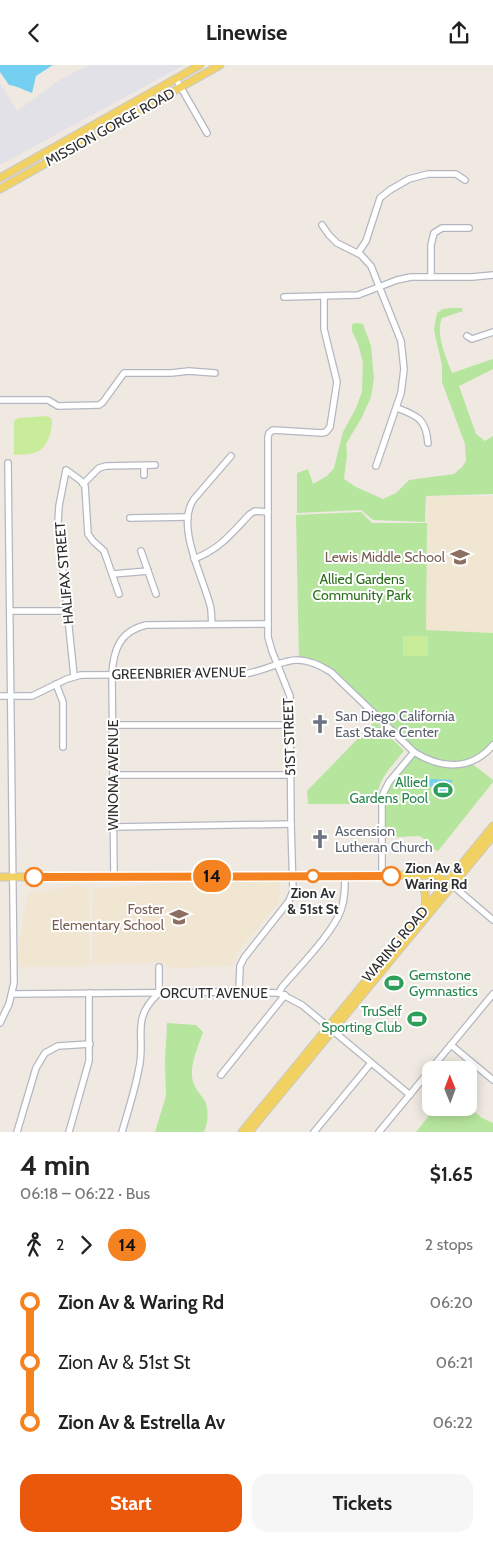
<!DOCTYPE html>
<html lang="en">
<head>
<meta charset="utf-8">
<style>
	:root { --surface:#fff; --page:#f6f6f6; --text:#222; --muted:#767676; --accent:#ea580c }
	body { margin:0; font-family:Cabin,sans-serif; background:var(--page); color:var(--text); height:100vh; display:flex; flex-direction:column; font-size:19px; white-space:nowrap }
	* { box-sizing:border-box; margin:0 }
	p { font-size:16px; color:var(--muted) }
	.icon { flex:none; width:28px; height:28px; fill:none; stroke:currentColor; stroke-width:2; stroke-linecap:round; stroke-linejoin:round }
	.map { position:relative; height:1067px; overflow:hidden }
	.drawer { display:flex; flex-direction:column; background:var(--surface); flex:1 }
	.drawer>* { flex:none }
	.badge { padding:0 10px; border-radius:16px; font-size:18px; line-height:32px }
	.needle { width:32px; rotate:359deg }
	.buttons { position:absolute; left:422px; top:996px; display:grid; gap:10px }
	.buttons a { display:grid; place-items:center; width:55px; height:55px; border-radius:10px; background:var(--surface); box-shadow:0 2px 12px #0003; font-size:25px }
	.map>.badge { position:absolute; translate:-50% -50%; box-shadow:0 0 0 2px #fff }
	.legs { display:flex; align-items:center; gap:8px; height:55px; padding:0 20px; font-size:16px }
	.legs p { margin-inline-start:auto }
	.headline { display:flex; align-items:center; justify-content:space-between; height:85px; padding:0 20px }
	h1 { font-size:28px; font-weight:800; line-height:38px }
	.primary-button { display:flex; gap:10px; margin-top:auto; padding:10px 20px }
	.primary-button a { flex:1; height:58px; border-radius:15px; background:var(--accent); color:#fff; font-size:20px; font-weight:800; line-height:58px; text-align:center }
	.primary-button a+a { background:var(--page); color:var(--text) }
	ul { padding:0 20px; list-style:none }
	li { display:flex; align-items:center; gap:18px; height:60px; font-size:19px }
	li i { display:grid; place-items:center; width:8px; height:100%; margin:0 6px; background:currentColor }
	li i::after { content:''; width:12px; height:12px; margin:-6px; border:4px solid; border-radius:50%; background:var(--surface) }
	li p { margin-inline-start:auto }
	li:first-child i { background:linear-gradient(#0000 50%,currentColor 0) }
	li:last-child i { background:linear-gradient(currentColor 50%,#0000 0) }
	header { display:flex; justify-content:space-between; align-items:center; height:65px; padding:0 20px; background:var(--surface); font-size:22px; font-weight:800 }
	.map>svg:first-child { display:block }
	.industrial { fill:#e3e1e8 }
	.education { fill:#f0e6d1 }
	.green { fill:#b6e59e }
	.pitch { fill:#c9ec9a }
	.water { fill:#75cff0 }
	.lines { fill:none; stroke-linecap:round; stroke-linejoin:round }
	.minor-casing { stroke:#b4b7c1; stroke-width:8 }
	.major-casing { stroke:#c9c9c9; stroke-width:9 }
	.minor { stroke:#fff; stroke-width:5.5 }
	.major { stroke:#f2d163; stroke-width:7 }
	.line-1-casing { stroke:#fff; stroke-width:11 }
	.line-1 { stroke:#f58220; stroke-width:8 }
	.stop-1-dot { fill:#fff; stroke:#f58220; stroke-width:2.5 }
	.labels { text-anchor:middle; stroke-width:4; stroke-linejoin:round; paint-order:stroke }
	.street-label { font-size:14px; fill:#2e2e2e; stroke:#fff }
	.education-label { font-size:14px; fill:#785e54; stroke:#fff; text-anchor:end }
	.park-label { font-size:14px; fill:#2c6e1b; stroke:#fff }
	.worship-label { font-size:14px; fill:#5b616d; stroke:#fff; text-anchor:start }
	.leisure-label { font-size:14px; fill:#27864d; stroke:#fff; text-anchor:end }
	.stop-label { font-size:14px; font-weight:bold; fill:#2e2e2e; stroke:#fff; text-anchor:start }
</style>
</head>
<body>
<header><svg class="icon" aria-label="back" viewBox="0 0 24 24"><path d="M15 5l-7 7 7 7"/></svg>Linewise<svg class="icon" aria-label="share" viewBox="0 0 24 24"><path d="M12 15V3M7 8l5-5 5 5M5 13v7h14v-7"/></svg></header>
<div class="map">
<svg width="493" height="1067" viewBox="0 0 493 1067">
	<rect width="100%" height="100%" fill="#efe9e1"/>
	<polygon class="industrial" points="89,0 184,0 0,100 0,18 17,46 61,14"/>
	<g class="education">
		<polygon points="493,431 493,568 426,565 427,432"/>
		<polygon points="280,815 279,837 241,883 231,901 169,903 163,898 92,899 93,824 169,818"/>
		<polygon points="78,820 89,825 89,900 85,902 19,902 18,884 28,829"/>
	</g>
	<g class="green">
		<path d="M452,243H462L463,246L442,253C435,268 446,293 452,308L493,294V304L459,321L476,369L485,376L493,371V429L426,431L425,457L373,455L361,445L297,448V408L308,404L313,419L327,411L334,403L343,367L356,343L362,327L363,298L358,279L352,266V259L357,258L363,259L371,281L374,313L371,332L362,352L346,379L347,389L344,414L356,422L383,434L396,428L409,415L454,409L462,402L466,396L465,379L442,317V300L434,265L437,248L443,244Z"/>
		<polygon points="361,447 372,458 427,458 426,565 493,568 493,678 470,697 493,715 493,717 438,786 430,783 430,777 419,771 382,773 383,729 414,688 331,607 299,595 296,450"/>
		<path d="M375,656L404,686C389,705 378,713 376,739H308L307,726Z"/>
		<path d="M167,958L196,960L203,967C198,982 189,1001 193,1016C195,1024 201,1030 205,1036C209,1045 208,1058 204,1067H155L166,1031L165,996Z"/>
		<polygon points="469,1042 482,1053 493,1058 493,1067 416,1067 435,1043"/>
	</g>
	<g class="pitch">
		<path d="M47,351L52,354C52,367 48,384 34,388C28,390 20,389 14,390V356L18,353Z"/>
		<rect x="403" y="571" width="25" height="20"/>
	</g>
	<g class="water">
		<path d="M0,0H53L36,11L32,28C24,25 17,21 9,20L0,7Z"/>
		<polygon points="430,714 452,715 451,731 434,729 435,718 433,717 433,722 429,721"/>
	</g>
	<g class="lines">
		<g class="minor-casing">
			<g id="minor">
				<polyline points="176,14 207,68"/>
				<polyline points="322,160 329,170 337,178 361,190 371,201 401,276 404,304 401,328 376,401"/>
				<polyline points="358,188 366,176 380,133 390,125 409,114 428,109 456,109 465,115"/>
				<polyline points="431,212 431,180 434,168 442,163 469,163"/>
				<polyline points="284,232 358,230 397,215 411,212 472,212 493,210"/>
				<polyline points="467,271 472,274 493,267"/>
				<polyline points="0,335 48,335 58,341 99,340 103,337 124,308 171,308 189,306 215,308"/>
				<path d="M397,343C418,351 426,354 428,378"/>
				<polyline points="144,401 144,410"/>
				<polyline points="83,419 99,403 106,401 155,400"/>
				<polyline points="130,453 188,452"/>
				<polyline points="141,486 156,529"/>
				<path d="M194,494C220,484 231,469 250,449L255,446L268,447"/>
				<polyline points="113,509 148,506"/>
				<polyline points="10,546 67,546"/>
				<path d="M212,559C211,553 212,546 210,540C203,512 175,460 194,434L231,391"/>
				<polyline points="74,611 58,457 59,441 66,405 80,415 85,421 88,469 93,476 104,486 119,529"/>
				<polyline points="56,619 63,637 63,682"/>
				<path d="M0,631H32L67,614L81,610L244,609C283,603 290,582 331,607L414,687C441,704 471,706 493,680"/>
				<polyline points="113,660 291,660"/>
				<polyline points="113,710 291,710"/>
				<polyline points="114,762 291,759"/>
				<path d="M114,811L112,610C113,585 120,566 146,560L268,559"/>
				<polyline points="382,811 382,731 389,717 414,687"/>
				<polyline points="452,820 493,855"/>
				<polyline points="159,902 159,928"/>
				<polyline points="239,927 240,901 244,893 289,836 293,826 291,759 290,631 272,586 268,572 268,372 269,368 273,365 322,368 326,367 330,362 337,317 324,264 324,232"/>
				<path d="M279,928L282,922C299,902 333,868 341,845C345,834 345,822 345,810"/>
				<polyline points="12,929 239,927 279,928 302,940 410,1030"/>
				<polyline points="0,958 9,939 14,918 8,398"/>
				<polyline points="451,980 493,1015"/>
				<polyline points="221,1010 285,930"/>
				<polyline points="17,1067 36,1003 45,988 58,981 90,979"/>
				<polyline points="69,1067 89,996 89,928"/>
				<path d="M122,1067C128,1046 135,1025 139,1003C146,972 130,954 159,928"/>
				<polyline points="314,1067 371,998"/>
				<polyline points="379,1067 493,929"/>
			</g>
		</g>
		<g class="major-casing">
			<g id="major">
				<polyline points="0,113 200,0"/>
				<polyline points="0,124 220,0"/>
				<path d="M410,811C425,818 427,827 425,843"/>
				<polyline points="0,812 431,810 438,811 452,820"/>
				<polyline points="242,1067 493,761"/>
				<polyline points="249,1067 493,771"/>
			</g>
		</g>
		<use href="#minor" class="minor"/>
		<use href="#major" class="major"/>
	</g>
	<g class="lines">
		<g class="line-1-casing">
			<polyline id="line-1" points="34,812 391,811"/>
		</g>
		<use href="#line-1" class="line-1"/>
	</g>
	<defs>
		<g id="school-bare" transform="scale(1.5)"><path d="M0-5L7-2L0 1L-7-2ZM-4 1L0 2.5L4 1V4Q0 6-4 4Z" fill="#8d6e63" stroke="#fff" stroke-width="2.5" paint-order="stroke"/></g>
		<g id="church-bare" transform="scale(1.5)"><path d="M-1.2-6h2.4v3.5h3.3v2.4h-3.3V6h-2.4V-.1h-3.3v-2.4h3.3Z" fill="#6b7280" stroke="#fff" stroke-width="2.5" paint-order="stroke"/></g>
		<g id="stadium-bare" transform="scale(1.5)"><path d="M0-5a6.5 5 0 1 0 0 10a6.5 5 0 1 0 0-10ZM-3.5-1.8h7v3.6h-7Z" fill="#2e9e5b" stroke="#fff" stroke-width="2.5" paint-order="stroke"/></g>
	</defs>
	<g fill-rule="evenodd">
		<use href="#school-bare" x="460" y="492"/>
		<use href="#church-bare" x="320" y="659"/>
		<use href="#stadium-bare" x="443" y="725"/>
		<use href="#church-bare" x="320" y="774"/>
		<use href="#school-bare" x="179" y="852"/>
		<use href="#stadium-bare" x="394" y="918"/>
		<use href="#stadium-bare" x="417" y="954"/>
	</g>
	<g class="stop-1-dot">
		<circle cx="313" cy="811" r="6"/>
		<circle cx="391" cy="811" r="9"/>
		<circle cx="34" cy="812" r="9"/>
	</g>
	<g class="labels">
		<g class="street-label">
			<text transform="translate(110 62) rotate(-29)" y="5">MISSION GORGE ROAD</text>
			<text transform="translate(64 508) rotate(-95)" y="5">HALIFAX STREET</text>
			<text transform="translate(179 608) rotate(-1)" y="5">GREENBRIER AVENUE</text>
			<text transform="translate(289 672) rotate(-92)" y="5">51ST STREET</text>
			<text transform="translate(113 710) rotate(-90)" y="5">WINONA AVENUE</text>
			<text transform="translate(395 879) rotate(-50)" y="5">WARING ROAD</text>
			<text x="214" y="933">ORCUTT AVENUE</text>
		</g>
		<g class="education-label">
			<text x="445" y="497">Lewis Middle School</text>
			<text x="164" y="849">Foster<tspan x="164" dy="16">Elementary School</tspan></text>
		</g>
		<g class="park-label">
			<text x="362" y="519">Allied Gardens<tspan x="362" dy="16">Community Park</tspan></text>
		</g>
		<g class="worship-label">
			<text x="335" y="656">San Diego California<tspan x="335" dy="16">East Stake Center</tspan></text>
			<text x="335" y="771">Ascension<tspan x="335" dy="16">Lutheran Church</tspan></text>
		</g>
		<g class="leisure-label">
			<text x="428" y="722">Allied<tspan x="428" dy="16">Gardens Pool</tspan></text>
			<text x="409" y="915" text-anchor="start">Gemstone<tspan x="409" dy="16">Gymnastics</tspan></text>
			<text x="402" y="951">TruSelf<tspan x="402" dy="16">Sporting Club</tspan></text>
		</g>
		<g class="stop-label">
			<text x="405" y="808">Zion Av &amp;<tspan x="405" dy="16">Waring Rd</tspan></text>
			<text x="313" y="833" text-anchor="middle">Zion Av<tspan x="313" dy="16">&amp; 51st St</tspan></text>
		</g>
	</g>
</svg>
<div class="buttons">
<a><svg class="needle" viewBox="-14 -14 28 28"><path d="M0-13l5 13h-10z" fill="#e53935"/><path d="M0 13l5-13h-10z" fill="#767676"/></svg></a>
</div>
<b class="badge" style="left:212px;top:811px;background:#f58220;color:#111">14</b>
</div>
<section class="drawer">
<div class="headline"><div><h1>4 min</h1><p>06:18 – 06:22 · Bus</p></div><b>$1.65</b></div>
<div class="legs"><svg class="icon" aria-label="walk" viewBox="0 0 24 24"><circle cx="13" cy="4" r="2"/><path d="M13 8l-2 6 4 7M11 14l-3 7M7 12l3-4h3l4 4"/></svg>2<svg class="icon" aria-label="forward" viewBox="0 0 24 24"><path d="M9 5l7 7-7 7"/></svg><b class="badge" style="background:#f58220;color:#111">14</b><p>2 stops</p></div>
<ul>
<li><i style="color:#f58220"></i><b>Zion Av &amp; Waring Rd</b><p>06:20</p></li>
<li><i style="color:#f58220"></i><span>Zion Av &amp; 51st St</span><p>06:21</p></li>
<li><i style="color:#f58220"></i><b>Zion Av &amp; Estrella Av</b><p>06:22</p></li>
</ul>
<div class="primary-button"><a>Start</a><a>Tickets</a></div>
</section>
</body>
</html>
